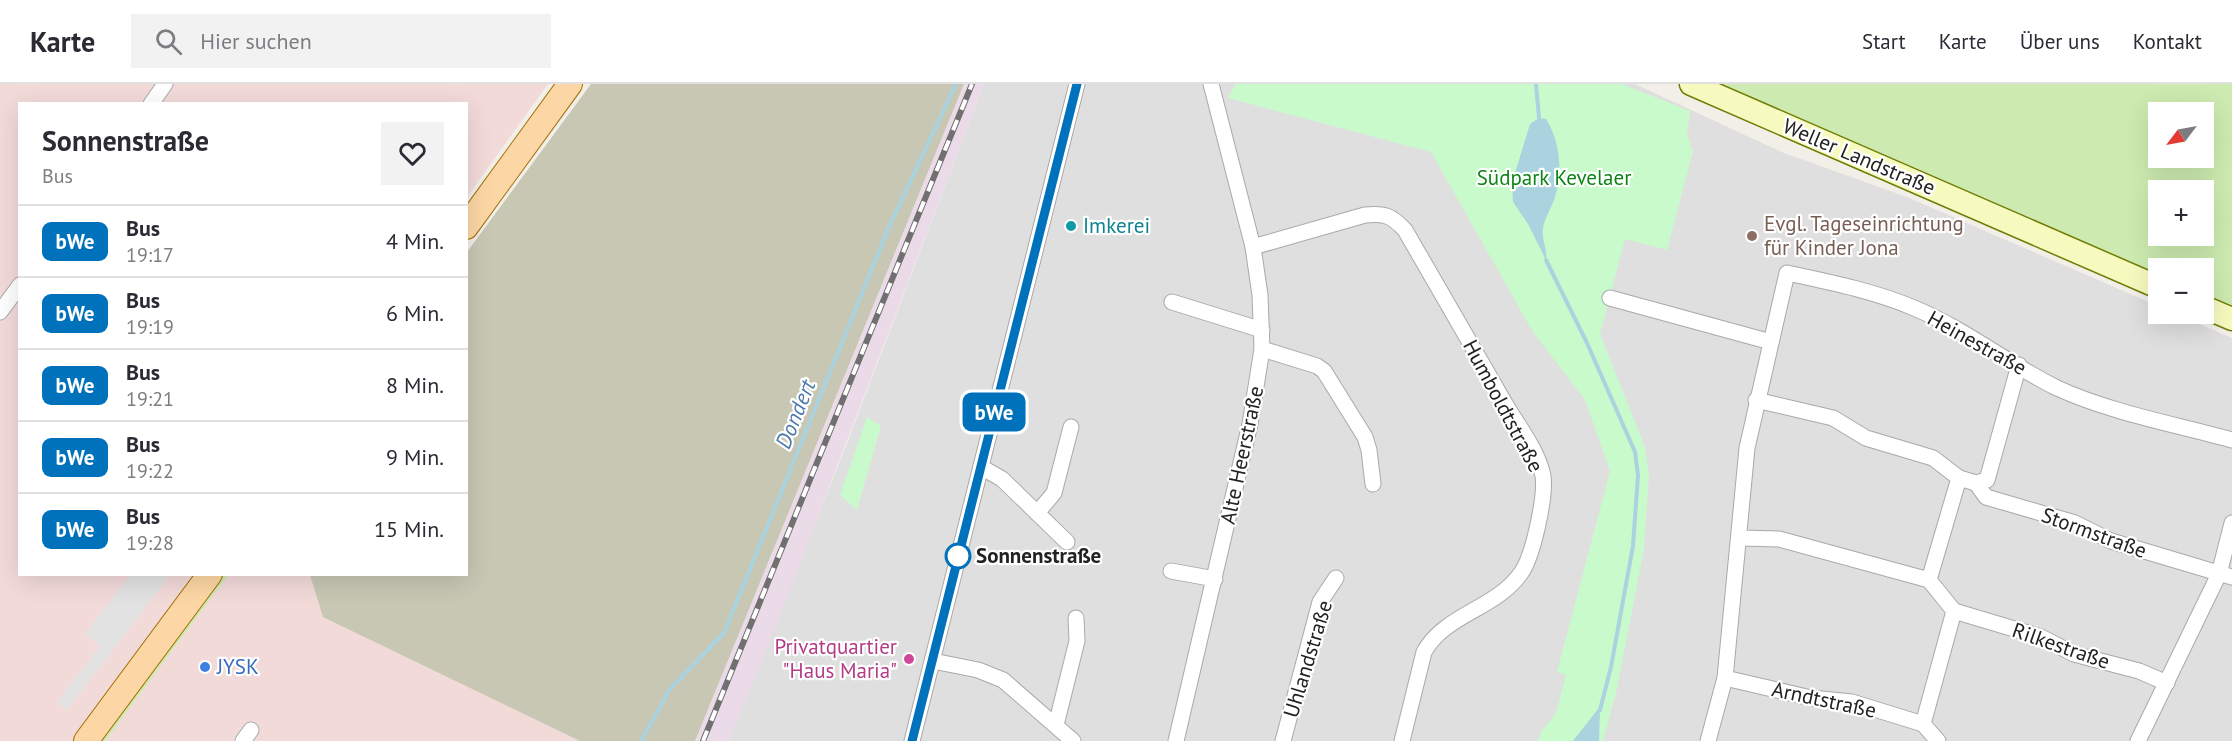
<!DOCTYPE html>
<html lang="de">
<head>
<meta charset="utf-8">
<style>
	:root { --surface:#fff; --page:#f2f2f3; --text:#2b2b33; --muted:#7c7c81; --line:#e1e1e2 }
	body { margin:0; font-family:"PT Sans",sans-serif; background:var(--page); color:var(--text); height:100vh; display:flex; flex-direction:column; font-size:22px; white-space:nowrap }
	* { box-sizing:border-box; margin:0 }
	p { font-size:20px; color:var(--muted) }
	.icon { flex:none; width:33px; height:33px; fill:none; stroke:currentColor; stroke-width:2; stroke-linecap:round; stroke-linejoin:round }
	.map { position:relative; flex:1; overflow:hidden }
	.side { position:absolute; left:18px; top:18px; width:450px; height:474px; display:flex; flex-direction:column; background:var(--surface); border-radius:0px; box-shadow:0 6px 24px #0002 }
	.side>* { flex:none }
	.badge { padding:0 12px; border-radius:9px; font-size:21px; line-height:39px }
	.needle { width:39px; rotate:238deg }
	.fabs { position:absolute; left:2148px; top:18px; display:grid; gap:12px }
	.fabs a { display:grid; place-items:center; width:66px; height:66px; border-radius:0px; background:var(--surface); box-shadow:0 6px 24px #0002; font-size:30px }
	.map>.badge { position:absolute; translate:-50% -50%; box-shadow:0 0 0 3px #fff }
	.round { display:grid; place-items:center; flex:none; width:63px; height:63px; border-radius:0px; background:var(--page) }
	.summary { display:flex; align-items:center; justify-content:space-between; height:102px; padding:0 24px }
	h1 { font-size:28px; font-weight:800; line-height:45px }
	ul { padding:0; list-style:none }
	li { display:flex; align-items:center; gap:18px; height:72px; padding:0 24px; border-top:2px solid var(--line) }
	li div { flex:1 }
	li b { display:block; font-size:22px }
	li em { font-style:normal }
	li .badge { min-width:66px; font-weight:700; text-align:center }
	header { display:flex; align-items:center; gap:36px; box-sizing:border-box; height:84px; padding:0 30px; background:var(--surface); border-bottom:2px solid var(--line) }
	header strong { font-size:28px }
	nav { display:flex; gap:33px; margin-inline-start:auto; font-size:21px }
	.search { width:420px; height:54px; background:var(--page); display:flex; align-items:center; gap:15px; box-sizing:border-box; padding:0 21px; border-radius:0px; color:var(--muted); font-size:22px }
	.map>svg:first-child { display:block }
	.residential { fill:#e0dfdf }
	.commercial { fill:#f2dad9 }
	.industrial { fill:#ebdbe8 }
	.construction { fill:#c7c7b4 }
	.grass { fill:#cdebb0; fill-rule:evenodd }
	.park { fill:#c8facc }
	.parking { fill:#e2e2e2 }
	.water { fill:#aad3df }
	.lines { fill:none; stroke-linecap:round; stroke-linejoin:round }
	.stream { stroke:#aad3df; stroke-width:4 }
	.minor-casing { stroke:#a9a9a9; stroke-width:17 }
	.secondary-casing { stroke:#707d05; stroke-width:25 }
	.primary-casing { stroke:#a06b00; stroke-width:26 }
	.minor { stroke:#fff; stroke-width:15 }
	.secondary { stroke:#f7fabf; stroke-width:22 }
	.primary { stroke:#fcd6a4; stroke-width:24 }
	.rail-casing { stroke:#707070; stroke-width:6 }
	.rail { stroke:#fff; stroke-width:4; stroke-dasharray:11; stroke-linecap:butt }
	.line-casing { stroke:#fff; stroke-width:14 }
	.line { stroke:#0072bc; stroke-width:9 }
	.culture-dot { fill:#0f9aa8; stroke:#fff; stroke-width:2 }
	.education-dot { fill:#8d6e63; stroke:#fff; stroke-width:2 }
	.stop-dot { fill:#fff; stroke:#0072bc; stroke-width:3 }
	.hotel-dot { fill:#d1479c; stroke:#fff; stroke-width:2 }
	.shop-dot { fill:#3f7fe0; stroke:#fff; stroke-width:2 }
	.labels { text-anchor:middle; stroke-width:4.5; stroke-linejoin:round; paint-order:stroke }
	.street-label { font-size:21px; fill:#222; stroke:#fff }
	.park-label { font-size:21px; fill:#0c8416; stroke:#fff }
	.education-label { font-size:21px; fill:#785e54; stroke:#fff; text-anchor:start }
	.culture-label { font-size:21px; fill:#0d838f; stroke:#fff; text-anchor:start }
	.stop-label { font-size:21px; font-weight:bold; fill:#222; stroke:#fff; text-anchor:start }
	.hotel-label { font-size:21px; fill:#b23c85; stroke:#fff; text-anchor:end }
	.shop-label { font-size:21px; fill:#366cbe; stroke:#fff; text-anchor:start }
	.water-label { font-size:22px; font-style:italic; fill:#4a7aab; stroke:#fff }
</style>
</head>
<body>
<header>
<strong>Karte</strong>
<div class="search"><svg class="icon" aria-label="search" viewBox="0 0 24 24"><circle cx="10" cy="10" r="6"/><path d="M15 15l6 6"/></svg>Hier suchen</div>
<nav><a>Start</a><a>Karte</a><a>Über uns</a><a>Kontakt</a></nav>
</header>
<div class="map">
<svg width="2232" height="657" viewBox="0 0 2232 657">
	<rect width="100%" height="100%" fill="#f2efe9"/>
	<polygon class="residential" points="984,0 1635,0 1784,69 1907,113 2158,222 2158,230 2176,230 2232,254 2232,657 728,657 846,362"/>
	<polygon class="commercial" points="0,0 548,0 467,113 466,20 20,20 20,490 310,491 520,626 580,657 0,657"/>
	<polygon class="industrial" points="964,0 984,0 770,557 728,657 695,657"/>
	<polygon class="construction" points="591,0 964,0 695,657 580,657 323,533 310,491 466,490 467,168"/>
	<g class="grass">
		<path d="M1710,0H2232V227L2204,214V184H2158V195ZM2158,28H2204V74H2158ZM2158,106H2204V152H2158Z"/>
		<polygon points="220,491 228,491 105,657 97,657"/>
	</g>
	<g class="park">
		<polygon points="1236,0 1622,0 1690,27 1687,51 1693,67 1667,166 1625,155 1600,250 1645,363 1649,391 1644,465 1617,605 1603,657 1538,657 1541,648 1556,629 1566,591 1557,588 1610,387 1585,316 1533,248 1431,68 1228,14"/>
		<polygon points="867,333 881,342 857,426 840,411"/>
	</g>
	<polygon class="parking" points="130,491 170,491 67,626 57,618 100,562 85,550"/>
	<g class="water">
		<path d="M1539,34L1546,35C1560,57 1563,87 1555,113C1552,123 1545,133 1543,144C1541,154 1548,167 1546,176L1528,140L1513,118L1512,99L1530,40Z"/>
		<polygon points="1598,625 1600,626 1599,657 1573,657"/>
	</g>
	<g class="lines">
		<g class="stream">
			<polyline points="1536,0 1539,34"/>
			<polyline points="1546,176 1587,259 1635,368 1638,391 1633,462 1611,583 1600,626"/>
			<polyline points="641,657 670,605 724,549 889,143 956,0"/>
		</g>
		<g class="minor-casing">
			<g id="minor">
				<polyline points="151,20 165,0"/>
				<path d="M1253,163L1365,131C1384,129 1391,131 1405,146C1437,202 1470,259 1503,316C1516,339 1538,366 1543,392C1546,412 1533,473 1521,489C1496,525 1445,530 1424,568L1402,657"/>
				<polyline points="1610,214 1771,258"/>
				<polyline points="1172,218 1262,246"/>
				<polyline points="0,228 20,201"/>
				<polyline points="1262,265 1317,282 1324,287 1365,353 1369,366 1373,400"/>
				<polyline points="1756,316 1833,334 1866,354 1933,374 1959,394"/>
				<polyline points="981,383 1002,395 1067,458"/>
				<polyline points="1976,399 1986,413 2075,439 2111,457 2232,493"/>
				<polyline points="1037,429 1054,409 1071,343"/>
				<polyline points="1740,454 1779,455 1929,496"/>
				<polyline points="1171,487 1215,495"/>
				<polyline points="1954,527 2041,553 2074,570 2139,587 2167,599"/>
				<polyline points="933,577 978,586 1003,596 1073,657"/>
				<polyline points="1725,594 1811,614 1852,618 1923,640"/>
				<polyline points="1056,641 1077,557 1076,534"/>
				<polyline points="243,657 251,646"/>
				<polyline points="912,657 1077,0"/>
				<polyline points="1176,657 1250,340 1262,265 1260,211 1253,163 1211,0"/>
				<polyline points="1283,657 1320,518 1336,494"/>
				<path d="M1708,657L1725,594L1747,364L1787,189C1829,198 1874,207 1914,224C1965,245 2008,280 2057,304C2112,329 2174,340 2232,356"/>
				<polyline points="1938,657 1923,640 1954,527 1929,496 1959,394 1976,399 1987,396 2019,281"/>
				<polyline points="2138,657 2219,490 2232,439"/>
			</g>
		</g>
		<g class="secondary-casing">
			<g id="secondary">
				<polyline points="1691,0 2158,203"/>
				<polyline points="2204,223 2232,235"/>
			</g>
		</g>
		<g class="primary-casing">
			<g id="primary">
				<polyline points="466,143 570,0"/>
				<polyline points="86,657 210,490"/>
			</g>
		</g>
		<use href="#minor" class="minor"/>
		<use href="#secondary" class="secondary"/>
		<use href="#primary" class="primary"/>
		<g class="rail-casing">
			<polyline id="rail" points="703,657 972,0"/>
		</g>
		<use href="#rail" class="rail"/>
	</g>
	<g class="lines">
		<g class="line-casing">
			<polyline id="line" points="912,657 1077,0"/>
		</g>
		<use href="#line" class="line"/>
	</g>
	<circle class="culture-dot" cx="1071" cy="142" r="6"/>
	<circle class="education-dot" cx="1752" cy="152" r="6"/>
	<circle class="stop-dot" cx="958" cy="472" r="12"/>
	<circle class="hotel-dot" cx="909" cy="575" r="6"/>
	<circle class="shop-dot" cx="205" cy="583" r="6"/>
	<g class="labels">
		<g class="street-label">
			<text transform="translate(1859 73) rotate(23)" y="7">Weller Landstraße</text>
			<text transform="translate(1977 259) rotate(29)" y="7">Heinestraße</text>
			<text transform="translate(1503 322) rotate(62)" y="7">Humboldtstraße</text>
			<text transform="translate(1242 371) rotate(-78)" y="7">Alte Heerstraße</text>
			<text transform="translate(2094 449) rotate(20)" y="7">Stormstraße</text>
			<text transform="translate(2061 562) rotate(19)" y="7">Rilkestraße</text>
			<text transform="translate(1308 575) rotate(-73)" y="7">Uhlandstraße</text>
			<text transform="translate(1824 616) rotate(12)" y="7">Arndtstraße</text>
		</g>
		<g class="park-label">
			<text x="1554" y="101">Südpark Kevelaer</text>
		</g>
		<g class="education-label">
			<text x="1764" y="147">Evgl. Tageseinrichtung<tspan x="1764" dy="24">für Kinder Jona</tspan></text>
		</g>
		<g class="culture-label">
			<text x="1083" y="149">Imkerei</text>
		</g>
		<g class="stop-label">
			<text x="976" y="479">Sonnenstraße</text>
		</g>
		<g class="hotel-label">
			<text x="897" y="570">Privatquartier<tspan x="897" dy="24">"Haus Maria"</tspan></text>
		</g>
		<g class="shop-label">
			<text x="217" y="590">JYSK</text>
		</g>
		<g class="water-label">
			<text transform="translate(795 330) rotate(-68)" y="8">Dondert</text>
		</g>
	</g>
</svg>
<div class="fabs">
<a><svg class="needle" viewBox="-14 -14 28 28"><path d="M0-13l5 13h-10z" fill="#e53935"/><path d="M0 13l5-13h-10z" fill="#7c7c81"/></svg></a>
<a>+</a>
<a>−</a>
</div>
<b class="badge" style="left:994px;top:328px;background:#0072bc;color:#fff">bWe</b>
<section class="side">
<div class="summary"><div><h1>Sonnenstraße</h1><p>Bus</p></div><a class="round"><svg class="icon" aria-label="heart" viewBox="0 0 24 24"><path d="M12 20l-8-8c-3-5 5-10 8-4 3-6 11-1 8 4z"/></svg></a></div>
<ul>
<li><span class="badge" style="background:#0072bc;color:#fff">bWe</span><div><b>Bus</b><p>19:17</p></div><em>4 Min.</em></li>
<li><span class="badge" style="background:#0072bc;color:#fff">bWe</span><div><b>Bus</b><p>19:19</p></div><em>6 Min.</em></li>
<li><span class="badge" style="background:#0072bc;color:#fff">bWe</span><div><b>Bus</b><p>19:21</p></div><em>8 Min.</em></li>
<li><span class="badge" style="background:#0072bc;color:#fff">bWe</span><div><b>Bus</b><p>19:22</p></div><em>9 Min.</em></li>
<li><span class="badge" style="background:#0072bc;color:#fff">bWe</span><div><b>Bus</b><p>19:28</p></div><em>15 Min.</em></li>
</ul>
</section>
</div>
</body>
</html>
